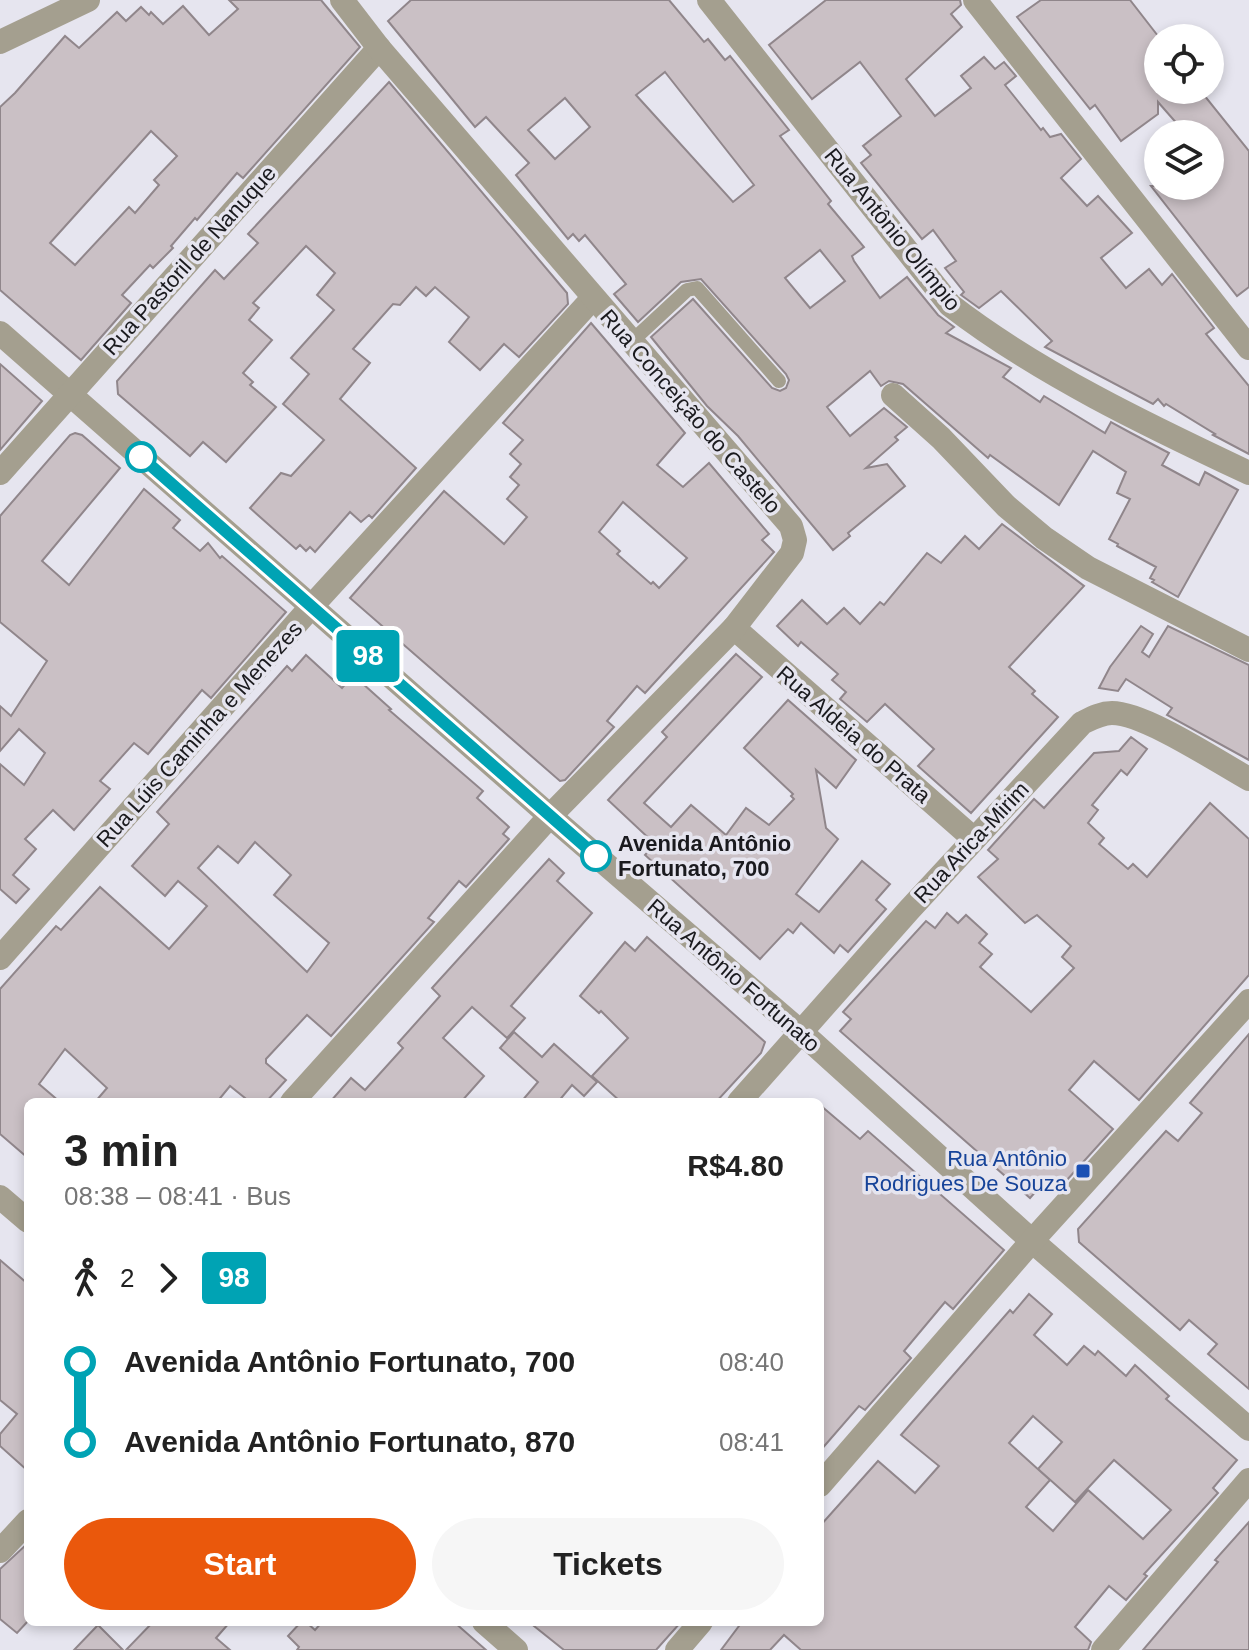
<!DOCTYPE html>
<html lang="en">
<head>
<meta charset="utf-8">
<style>
	:root { --surface:#fff; --page:#f6f6f6; --text:#222; --muted:#767676; --accent:#ea580c }
	body { margin:0; font-family:Helvetica,sans-serif; background:var(--page); color:var(--text); height:100vh; display:flex; flex-direction:column; font-size:30px; white-space:nowrap }
	* { box-sizing:border-box; margin:0 }
	p { font-size:26px; color:var(--muted) }
	.icon { flex:none; width:44px; height:44px; fill:none; stroke:currentColor; stroke-width:2; stroke-linecap:round; stroke-linejoin:round }
	.map { position:relative; flex:1; overflow:hidden }
	.drawer { position:absolute; left:24px; top:1098px; width:800px; height:528px; display:flex; flex-direction:column; background:var(--surface); border-radius:12px; box-shadow:0 4px 12px #0003 }
	.drawer>* { flex:none }
	.badge { padding:0 16px; border-radius:6px; font-size:28px; line-height:52px }
	.tools { position:absolute; left:1144px; top:24px; display:grid; gap:16px }
	.tools a { display:grid; place-items:center; width:80px; height:80px; border-radius:50%; background:var(--surface); box-shadow:0 4px 12px #0003; font-size:40px }
	.map>.badge { position:absolute; translate:-50% -50%; box-shadow:0 0 0 4px #fff }
	.legs { display:flex; align-items:center; gap:12px; height:88px; padding:0 40px; font-size:26px }
	.legs p { margin-inline-start:auto }
	.overview { display:flex; align-items:center; justify-content:space-between; height:136px; padding:0 40px }
	h1 { font-size:44px; font-weight:800; line-height:60px }
	.button { display:flex; gap:16px; margin-top:auto; padding:16px 40px }
	.button a { flex:1; height:92px; border-radius:48px; background:var(--accent); color:#fff; font-size:32px; font-weight:800; line-height:92px; text-align:center }
	.button a+a { background:var(--page); color:var(--text) }
	ul { padding:0 40px; list-style:none }
	li { display:flex; align-items:center; gap:28px; height:80px; font-size:30px }
	li i { display:grid; place-items:center; width:12px; height:100%; margin:0 10px; background:currentColor }
	li i::after { content:''; width:20px; height:20px; margin:-10px; border:6px solid; border-radius:50%; background:var(--surface) }
	li p { margin-inline-start:auto }
	li:first-child i { background:linear-gradient(#0000 50%,currentColor 0) }
	li:last-child i { background:linear-gradient(currentColor 50%,#0000 0) }
	.map>svg:first-child { display:block }
	.building { fill:#cac0c5; stroke:#90868b; stroke-width:2; fill-rule:evenodd }
	.lines { fill:none; stroke-linecap:round; stroke-linejoin:round }
	.lane { stroke:#a49f8f; stroke-width:14 }
	.street { stroke:#a49f8f; stroke-width:24 }
	.line-1-casing { stroke:#fff; stroke-width:18 }
	.line-1 { stroke:#00a3b4; stroke-width:12 }
	.stop-1-dot { fill:#fff; stroke:#00a3b4; stroke-width:4 }
	.transit-dot { fill:#1a4fb4; stroke:#e6e5ef; stroke-width:3 }
	.labels { text-anchor:middle; stroke-width:7; stroke-linejoin:round; paint-order:stroke }
	.street-label { font-size:22px; fill:#1a1a1e; stroke:#e6e5ef }
	.stop-label { font-size:22px; font-weight:bold; fill:#1a1a1e; stroke:#e6e5ef; text-anchor:start }
	.transit-label { font-size:22px; fill:#164399; stroke:#e6e5ef; text-anchor:end }
</style>
</head>
<body>
<div class="map">
<svg width="1249" height="1650" viewBox="0 0 1249 1650">
	<rect width="100%" height="100%" fill="#e6e5ef"/>
	<g class="building">
		<path d="M229,0H321L360,47L243,178L237,173L197,220L195,218L171,246L173,248L153,268L150,265L122,295L131,303L81,360L0,290V107L15,93L65,36L79,48L117,12L126,21L141,7L149,15L151,12L163,24L183,6L209,35L238,9ZM151,131L177,156L154,180L159,185L135,213L129,207L75,265L50,243Z"/>
		<path d="M411,0H669L704,42L708,39L725,60L730,56L789,130L780,136L831,201L828,204L864,247L852,256L854,261L880,298L907,277L938,315L954,327L946,333L1011,368L1003,377L1040,402L1044,396L1105,433L1111,422L1131,433L1169,453L1162,465L1199,485L1205,472L1238,490L1178,597L1152,582L1154,580L1150,578L1156,567L1117,546L1118,544L1109,539L1130,499L1117,493L1126,472L1093,451L1059,505L990,455L988,458L903,384L889,381L881,386L870,371L827,407L850,436L884,408L907,427L895,437L898,440L866,468L887,464L905,486L848,533L850,536L833,550L738,436L707,406L651,337L693,299L772,388L780,391L786,388L789,380L786,374L701,279L681,282L638,322L614,294L626,284L585,235L579,241L573,234L568,239L516,175L529,163L486,117L475,127L388,21ZM665,72L754,185L733,202L636,95ZM565,98L590,127L555,159L528,130ZM820,250L845,281L810,308L785,278Z"/>
		<polygon points="826,0 960,0 961,5 951,14 962,27 906,79 935,116 971,88 961,76 984,57 995,69 1004,62 1016,76 1005,85 1041,130 1043,128 1050,137 1061,134 1081,159 1061,178 1087,206 1098,196 1132,233 1101,258 1126,288 1149,269 1162,285 1172,274 1214,328 1206,334 1249,386 1249,454 1213,435 1215,434 1166,404 1164,406 1158,399 1153,404 1045,347 1052,341 1001,291 979,308 961,295 964,292 945,268 956,261 933,230 922,239 861,163 871,155 863,146 901,116 860,62 812,99 769,45"/>
		<polygon points="1041,0 1130,0 1158,36 1158,90 1200,90 1249,151 1249,287 1237,296 1151,186 1210,186 1210,134 1186,134 1158,102 1158,114 1121,141 1095,105 1090,109 1017,17"/>
		<polygon points="389,82 567,293 568,304 519,357 504,344 480,370 449,342 469,317 435,287 426,296 416,287 400,305 393,304 353,349 370,363 340,399 416,468 372,518 369,515 361,522 350,512 315,552 310,547 306,551 300,545 296,549 250,508 281,473 291,476 324,440 283,404 309,374 291,358 334,310 317,295 335,273 306,246 253,303 259,308 249,320 272,340 243,373 253,382 250,385 276,407 226,462 203,442 190,456 118,394 117,381 215,270 224,279 258,243 248,234"/>
		<path d="M591,323L685,433L657,465L683,487L709,463L769,534L762,540L774,552L645,693L637,686L607,721L614,727L565,780L560,781L350,598L444,491L504,544L527,517L507,499L519,485L510,477L521,464L510,454L523,440L503,423ZM623,502L687,558L659,588L653,582L651,584L617,554L620,551L599,532Z"/>
		<polygon points="0,364 42,401 0,450"/>
		<polygon points="75,433 82,435 120,468 42,561 69,585 144,489 180,520 173,528 200,551 208,543 220,558 222,556 286,612 211,698 202,690 148,754 134,743 100,781 110,789 74,830 53,810 25,839 36,849 13,875 29,889 16,903 0,889 0,764 24,785 45,753 19,729 0,751 0,706 11,716 47,661 0,622 0,516 70,435"/>
		<polygon points="1002,524 1084,586 1009,667 1035,691 1032,694 1058,717 971,813 918,766 934,749 885,704 867,722 840,699 846,692 832,680 838,674 801,642 798,646 777,626 802,600 827,624 844,608 860,624 880,602 884,605 927,553 941,563 965,536 979,549"/>
		<polygon points="1141,626 1153,634 1142,652 1149,657 1168,626 1249,665 1249,760 1167,715 1172,708 1126,679 1118,691 1099,688 1110,667"/>
		<polygon points="736,654 762,677 644,803 671,827 691,805 726,835 746,808 769,825 794,799 791,796 793,794 744,748 788,700 856,760 836,788 816,770 826,828 838,839 796,894 819,912 862,861 890,884 876,900 886,909 848,952 840,945 834,953 801,923 793,933 788,929 760,959 645,855 655,844 608,800 667,737 662,732"/>
		<path d="M306,655L342,688L353,675L391,709L389,710L483,791L477,798L509,827L503,834L509,839L466,887L459,881L428,918L434,922L331,1036L307,1015L266,1059V1063L286,1080L266,1102H250L230,1086L217,1102H95L107,1088L65,1049L39,1084L60,1102H28V1158L0,1134V989L56,926L61,930L100,887L169,949L207,906L178,881L165,896L132,866L169,824L157,812L287,666L292,671ZM255,842L291,875L274,895L329,943L307,972L198,868L218,846L238,863Z"/>
		<polygon points="1131,737 1147,749 1127,775 1121,770 1092,805 1098,810 1088,823 1104,838 1099,844 1128,869 1133,864 1147,877 1210,803 1249,839 1249,975 1139,1100 1094,1061 1069,1090 1113,1129 1057,1191 1046,1180 1030,1198 840,1031 851,1019 843,1012 926,921 935,928 947,913 958,923 966,915 987,934 979,943 992,954 980,967 1031,1012 1074,968 1062,957 1071,946 1037,915 1025,923 978,877 998,859 988,850 1034,799 1044,808 1094,753 1119,751"/>
		<polygon points="549,859 564,873 557,881 592,913 511,1006 525,1018 507,1038 472,1007 443,1038 484,1076 461,1102 330,1102 351,1078 365,1090 403,1048 398,1043 440,996 432,988"/>
		<polygon points="647,937 765,1042 761,1053 716,1102 621,1102 592,1076 628,1038 601,1011 599,1013 580,996 625,942 635,951"/>
		<polygon points="514,1032 542,1057 554,1044 597,1082 584,1096 572,1085 558,1102 521,1102 538,1082 500,1048"/>
		<polygon points="1249,1034 1249,1389 1208,1354 1217,1344 1189,1320 1180,1330 1079,1242 1078,1229 1166,1131 1178,1141 1202,1113 1190,1103"/>
		<polygon points="820,1105 860,1139 868,1131 1004,1250 953,1309 945,1302 904,1351 911,1358 865,1410 859,1406 820,1451"/>
		<polygon points="0,1260 28,1284 28,1471 0,1446 0,1434 17,1414 0,1400"/>
		<path d="M1029,1294L1052,1314L1034,1335L1067,1365L1084,1346L1095,1355L1098,1351L1126,1376L1135,1365L1169,1396L1166,1399L1237,1460L1213,1488L1218,1493L1144,1574L1147,1576L1126,1600L1109,1586L1075,1627L1091,1642L1088,1650H801L784,1635L770,1650H721L742,1622H820V1526L878,1461L915,1493L939,1466L901,1435L1010,1310L1013,1313ZM1033,1416L1062,1442L1038,1469L1075,1502L1114,1460L1171,1510L1143,1539L1088,1490L1053,1531L1026,1507L1050,1480L1009,1443Z"/>
		<polygon points="1249,1522 1249,1650 1143,1650 1218,1562 1215,1560"/>
		<polygon points="28,1543 28,1621 17,1633 0,1619 0,1569"/>
		<polygon points="153,1622 230,1622 216,1638 230,1650 126,1650"/>
		<polygon points="301,1622 306,1622 315,1630 322,1622 454,1622 486,1650 297,1650 299,1647 288,1636"/>
		<polygon points="529,1622 681,1622 656,1650 564,1650"/>
		<polygon points="98,1625 123,1650 74,1650"/>
	</g>
	<g class="lines">
		<polyline class="lane" points="631,342 687,290 697,288 779,381"/>
		<g class="street">
			<path d="M709,0L950,305C1038,373 1149,426 1249,473"/>
			<polyline points="975,0 1249,348"/>
			<polyline points="0,42 88,0"/>
			<polyline points="0,333 550,816 802,1033 1032,1241 1249,1429"/>
			<polyline points="893,395 941,438 1006,506 1044,538 1088,568 1249,650"/>
			<polyline points="0,473 379,48"/>
			<polyline points="734,628 974,839"/>
			<polyline points="0,958 311,607 593,298"/>
			<polyline points="292,1102 550,816 734,628 792,553 795,540 791,526 379,48 342,0"/>
			<path d="M739,1102L909,910L1082,723C1092,718 1101,713 1112,713C1145,713 1218,762 1249,779"/>
			<polyline points="0,1197 28,1221"/>
			<polyline points="820,1485 1032,1241 1249,1001"/>
			<polyline points="0,1551 28,1521"/>
			<polyline points="484,1622 516,1650"/>
			<polyline points="677,1650 701,1622"/>
			<polyline points="1103,1650 1249,1480"/>
		</g>
	</g>
	<g class="lines">
		<g class="line-1-casing">
			<polyline id="line-1" points="141,457 596,856"/>
		</g>
		<use href="#line-1" class="line-1"/>
	</g>
	<g class="stop-1-dot">
		<circle cx="141" cy="457" r="14"/>
		<circle cx="596" cy="856" r="14"/>
	</g>
	<rect class="transit-dot" x="1075" y="1163" width="16" height="16" rx="4"/>
	<g class="labels">
		<g class="street-label">
			<text transform="translate(893 229) rotate(51)" y="8">Rua Antônio Olímpio</text>
			<text transform="translate(189 260) rotate(-48)" y="8">Rua Pastoril de Nanuque</text>
			<text transform="translate(691 411) rotate(49)" y="8">Rua Conceição do Castelo</text>
			<text transform="translate(199 734) rotate(-48)" y="8">Rua Lúis Caminha e Menezes</text>
			<text transform="translate(854 734) rotate(41)" y="8">Rua Aldeia do Prata</text>
			<text transform="translate(971 842) rotate(-47)" y="8">Rua Arica-Mirim</text>
			<text transform="translate(734 975) rotate(41)" y="8">Rua Antônio Fortunato</text>
		</g>
		<g class="stop-label">
			<text x="618" y="851">Avenida Antônio<tspan x="618" dy="25">Fortunato, 700</tspan></text>
		</g>
		<g class="transit-label">
			<text x="1067" y="1166">Rua Antônio<tspan x="1067" dy="25">Rodrigues De Souza</tspan></text>
		</g>
	</g>
</svg>
<div class="tools">
<a><svg class="icon" aria-label="locate" viewBox="0 0 24 24"><circle cx="12" cy="12" r="6"/><path d="M12 2v4M12 18v4M2 12h4M18 12h4"/></svg></a>
<a><svg class="icon" aria-label="layers" viewBox="0 0 24 24"><path d="M12 4l9 5-9 5-9-5zM3 14l9 5 9-5"/></svg></a>
</div>
<b class="badge" style="left:368px;top:656px;background:#00a3b4;color:#fff">98</b>
<section class="drawer">
<div class="overview"><div><h1>3 min</h1><p>08:38 – 08:41 · Bus</p></div><b>R$4.80</b></div>
<div class="legs"><svg class="icon" aria-label="walk" viewBox="0 0 24 24"><circle cx="13" cy="4" r="2"/><path d="M13 8l-2 6 4 7M11 14l-3 7M7 12l3-4h3l4 4"/></svg>2<svg class="icon" aria-label="forward" viewBox="0 0 24 24"><path d="M9 5l7 7-7 7"/></svg><b class="badge" style="background:#00a3b4;color:#fff">98</b></div>
<ul>
<li><i style="color:#00a3b4"></i><b>Avenida Antônio Fortunato, 700</b><p>08:40</p></li>
<li><i style="color:#00a3b4"></i><b>Avenida Antônio Fortunato, 870</b><p>08:41</p></li>
</ul>
<div class="button"><a>Start</a><a>Tickets</a></div>
</section>
</div>
</body>
</html>
